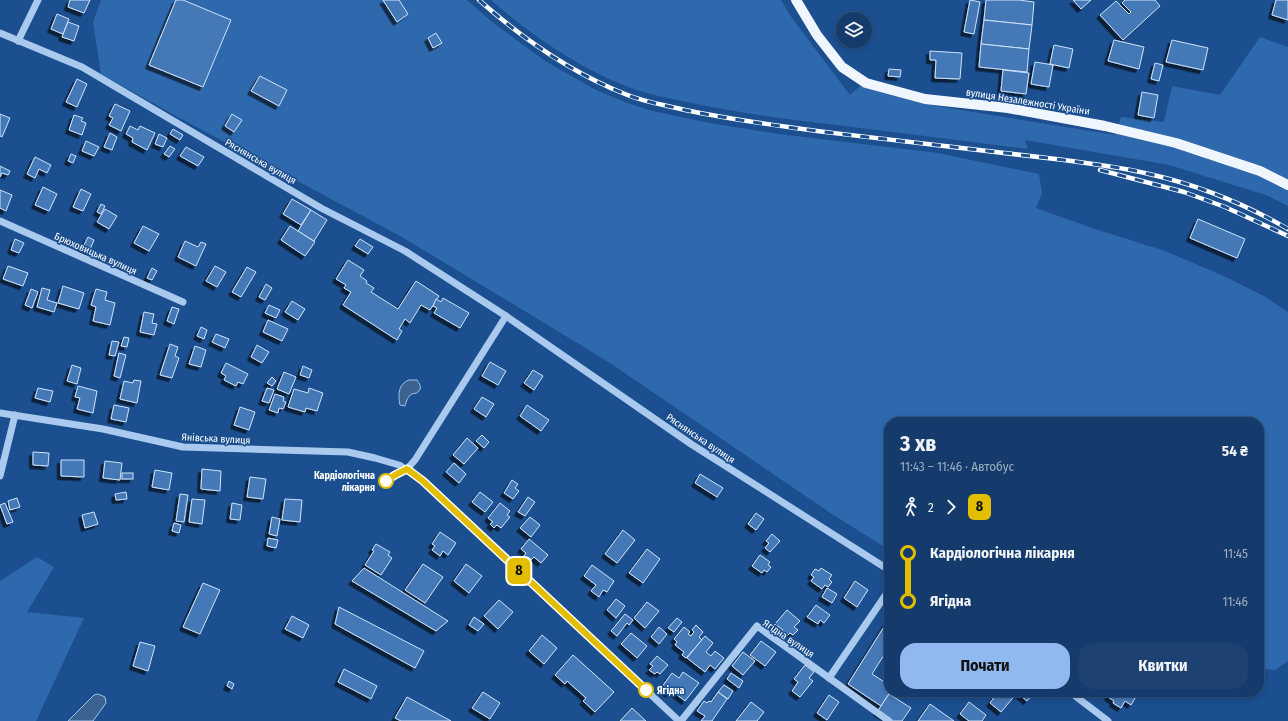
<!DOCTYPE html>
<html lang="uk">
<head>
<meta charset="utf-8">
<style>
	:root { --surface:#143b6b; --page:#1d4271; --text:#f1f3f6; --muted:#9dadc1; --line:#33557e; --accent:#90b9f0 }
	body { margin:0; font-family:"Fira Sans Condensed",sans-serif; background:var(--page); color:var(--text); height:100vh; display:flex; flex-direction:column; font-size:15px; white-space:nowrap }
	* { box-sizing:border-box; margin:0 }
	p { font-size:13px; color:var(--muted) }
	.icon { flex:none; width:22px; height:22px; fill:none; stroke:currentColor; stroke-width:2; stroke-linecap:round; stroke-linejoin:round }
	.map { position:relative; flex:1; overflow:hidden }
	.details { position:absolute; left:884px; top:417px; width:380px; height:280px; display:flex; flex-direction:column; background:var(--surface); border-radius:16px; box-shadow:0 2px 6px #0003,0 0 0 1px var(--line) }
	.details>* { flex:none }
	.badge { padding:0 8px; border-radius:6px; font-size:14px; line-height:26px }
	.controls { position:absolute; left:836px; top:12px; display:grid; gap:8px }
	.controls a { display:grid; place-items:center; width:36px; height:36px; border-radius:50%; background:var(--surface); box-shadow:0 2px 6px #0003,0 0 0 1px var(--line); font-size:20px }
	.map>.badge { position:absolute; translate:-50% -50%; box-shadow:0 0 0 2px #fff }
	.legs { display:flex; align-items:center; gap:6px; height:44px; padding:0 16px; font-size:13px }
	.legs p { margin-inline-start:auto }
	.overview { display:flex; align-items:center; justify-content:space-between; height:68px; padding:0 16px }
	h1 { font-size:22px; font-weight:700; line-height:30px }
	.cta { display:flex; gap:8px; margin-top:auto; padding:8px 16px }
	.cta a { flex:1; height:46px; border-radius:16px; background:var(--accent); color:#111; font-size:16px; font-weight:700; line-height:46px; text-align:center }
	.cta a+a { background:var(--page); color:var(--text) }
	ul { padding:0 16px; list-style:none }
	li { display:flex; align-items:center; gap:14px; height:48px; font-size:15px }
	li i { display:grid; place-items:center; width:6px; height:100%; margin:0 5px; background:currentColor }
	li i::after { content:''; width:10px; height:10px; margin:-5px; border:3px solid; border-radius:50%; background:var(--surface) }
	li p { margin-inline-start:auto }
	li:first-child i { background:linear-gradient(#0000 50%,currentColor 0) }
	li:last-child i { background:linear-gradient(currentColor 50%,#0000 0) }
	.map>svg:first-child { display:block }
	.green { fill:#2e69ad }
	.water { fill:#3c6290; stroke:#9cc4f0 }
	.building { fill:#4478b7; stroke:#cfe3fa; filter:url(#shadow) }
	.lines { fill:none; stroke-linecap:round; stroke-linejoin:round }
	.minor { stroke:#a9c9ee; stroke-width:7 }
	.major { stroke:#f0f6ff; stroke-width:10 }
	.rail-casing { stroke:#fff; stroke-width:4.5 }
	.rail { stroke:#1b4f8f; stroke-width:3; stroke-dasharray:9; stroke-linecap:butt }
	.line-1-casing { stroke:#fff; stroke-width:9 }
	.line-1 { stroke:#e3bd00; stroke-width:6 }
	.stop-1-dot { fill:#fff; stroke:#e3bd00; stroke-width:2 }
	.labels { text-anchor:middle; stroke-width:3; stroke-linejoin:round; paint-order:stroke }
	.street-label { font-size:10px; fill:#fff; stroke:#1b4f8f }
	.stop-label { font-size:10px; font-weight:bold; fill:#fff; stroke:#1b4f8f; text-anchor:end }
</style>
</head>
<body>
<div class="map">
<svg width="1288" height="721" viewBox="0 0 1288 721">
	<defs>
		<filter id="shadow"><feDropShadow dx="-3.5" dy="3.5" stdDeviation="0" flood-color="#0009"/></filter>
	</defs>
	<rect width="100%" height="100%" fill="#1b4f8f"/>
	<g class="green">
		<polygon points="101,0 467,0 492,22 545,61 596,90 625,102 652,111 715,124 779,134 938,153 1039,174 1042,193 1036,208 1095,229 1165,251 1226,277 1264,296 1288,312 1288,661 1275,670 1259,669 1259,422 889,422 889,550 832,514 607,361 402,237 176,116 101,74 93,22"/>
		<path d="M491,0H781L792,18L850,95L860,86L924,104L1115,135L1121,117L1164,122L1172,86L1220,95L1260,37L1288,47V206L1266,195L1169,165L1025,140L1028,149C956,140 884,131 812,122C770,117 728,111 687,102C667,98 647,94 628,87C578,67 532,36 491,0Z"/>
		<polygon points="37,557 54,567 27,612 84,618 36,721 0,721 0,581"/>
	</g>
	<g class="water">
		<path d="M409,380H417C419,383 423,388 418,392C416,394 414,393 412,394C408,396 406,402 405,406L400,405C398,395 398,384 409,380Z"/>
		<polygon points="98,694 105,697 106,703 93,721 68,721 94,695"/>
	</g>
	<g class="building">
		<polygon points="70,0 90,0 84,13 68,7"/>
		<polygon points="176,0 183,0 231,20 203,87 149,65"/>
		<polygon points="383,0 399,0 408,14 397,22"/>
		<polygon points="970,0 980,2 974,34 964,32"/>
		<polygon points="986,0 1019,0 1034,2 1032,25 984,20"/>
		<polygon points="1073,0 1091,0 1081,9"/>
		<polygon points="1125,0 1155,0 1160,6 1123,40 1100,15 1116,1 1129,14 1131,12 1122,3"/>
		<polygon points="1276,0 1288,0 1288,20 1272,15"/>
		<polygon points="57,14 69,19 63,34 51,29"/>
		<polygon points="984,20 1032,25 1029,49 981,44"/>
		<polygon points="68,22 79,26 74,41 62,37"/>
		<polygon points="436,33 442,43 433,48 428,38"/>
		<polygon points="1114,40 1144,47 1139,69 1108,61"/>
		<polygon points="1172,40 1208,48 1203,70 1166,62"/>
		<polygon points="981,44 1029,49 1027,72 979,67"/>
		<polygon points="1054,45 1073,49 1069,68 1050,64"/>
		<polygon points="930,51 962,53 960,79 935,78 936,60 930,60"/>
		<polygon points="1035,62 1053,65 1049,87 1031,84"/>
		<polygon points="1155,63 1163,65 1159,81 1151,79"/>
		<polygon points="889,69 901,70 900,77 888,76"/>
		<polygon points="1003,70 1029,73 1026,94 1001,91"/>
		<polygon points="260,76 287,90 279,106 251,91"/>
		<polygon points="77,79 87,84 77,107 66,102"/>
		<polygon points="1142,92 1158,95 1154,118 1138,115"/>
		<polygon points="115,104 130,111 121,131 109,125 113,118 109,116"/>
		<polygon points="0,114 10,118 2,137 0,136"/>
		<polygon points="232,114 242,120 234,132 225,126"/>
		<polygon points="74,115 83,118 81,121 86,123 82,135 69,130"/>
		<polygon points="130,126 138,130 140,126 155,133 147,150 132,142 133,138 126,134"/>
		<polygon points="173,129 183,135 180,140 170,134"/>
		<polygon points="110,133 117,137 112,150 104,147"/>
		<polygon points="159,134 167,138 163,147 155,144"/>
		<polygon points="86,141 99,147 94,156 82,151"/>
		<polygon points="170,146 175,149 169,157 164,154"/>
		<polygon points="186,147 204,157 198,166 180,156"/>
		<polygon points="71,154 76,156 73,163 68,161"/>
		<polygon points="35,157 51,165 47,173 39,169 35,178 27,174"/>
		<polygon points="0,166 10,171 8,175 2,173 0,177"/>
		<polygon points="43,187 57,194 49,211 35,205"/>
		<polygon points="81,189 91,194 83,211 73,207"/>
		<polygon points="0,190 12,195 6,211 0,208"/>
		<polygon points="292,199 311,210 301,225 283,214"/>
		<polygon points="101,204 105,206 101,214 97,212"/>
		<polygon points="105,209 117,216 109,229 97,222"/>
		<polygon points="311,210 327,220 314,241 298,231"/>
		<polygon points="1198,219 1245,239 1237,258 1190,238"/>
		<polygon points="143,226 159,234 149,251 134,243"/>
		<polygon points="290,226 315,242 305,256 281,240"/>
		<polygon points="88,237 94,240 88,254 81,251"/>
		<polygon points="15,239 24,243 19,253 11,250"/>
		<polygon points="360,239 373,247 368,254 355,246"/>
		<polygon points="185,241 198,247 201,242 206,244 196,266 178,257"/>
		<polygon points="348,260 364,270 360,276 367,281 366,283 374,288 371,292 398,309 416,281 439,296 430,310 421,305 410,323 405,319 399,329 402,331 397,340 343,305 351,292 344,288 346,285 336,279"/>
		<polygon points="8,266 28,273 23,286 3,279"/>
		<polygon points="215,266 226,272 217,287 206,281"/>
		<polygon points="247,267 256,272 241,297 232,292"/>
		<polygon points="152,268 157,271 152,280 147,278"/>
		<polygon points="266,284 272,288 265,300 259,297"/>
		<polygon points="63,286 84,293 79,309 58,303"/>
		<polygon points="42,288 50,290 47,300 57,303 54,312 37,307"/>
		<polygon points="31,289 38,292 32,308 25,305"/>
		<polygon points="96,289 107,292 105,300 115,303 110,325 93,321 96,307 91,305"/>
		<polygon points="443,298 469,313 460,328 434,313 437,308 433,306 436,299 441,302"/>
		<polygon points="292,301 305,309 298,320 285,312"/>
		<polygon points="269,305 280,310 276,318 265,313"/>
		<polygon points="172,307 179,309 174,324 167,321"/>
		<polygon points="144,312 154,314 152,323 157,324 154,335 140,332"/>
		<polygon points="268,320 288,329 282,341 263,332"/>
		<polygon points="201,327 207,330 204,339 197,336"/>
		<polygon points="216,334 229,339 225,348 212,342"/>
		<polygon points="124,337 129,338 127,347 121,346"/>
		<polygon points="112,341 119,342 115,356 109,355"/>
		<polygon points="170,344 178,347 175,356 179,358 172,378 160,375"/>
		<polygon points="257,345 269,352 262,363 251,357"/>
		<polygon points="195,346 206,350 201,367 189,364"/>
		<polygon points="119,353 126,355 120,378 114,376"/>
		<polygon points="490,362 506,371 498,385 482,376"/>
		<polygon points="226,363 248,374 243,384 238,382 236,386 224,380 226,376 221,373"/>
		<polygon points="72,365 81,368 77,384 67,381"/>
		<polygon points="303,366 312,370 309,378 300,375"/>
		<polygon points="533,370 543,376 534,390 524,383"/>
		<polygon points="284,372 296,377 289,394 277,389"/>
		<polygon points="272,377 276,381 272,386 267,383"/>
		<polygon points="134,380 141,381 137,403 120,399 124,381 133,383"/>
		<polygon points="78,386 97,391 93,413 77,409 80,398 75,397"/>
		<polygon points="38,388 53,391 50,402 35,398"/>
		<polygon points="267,388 274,390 269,403 262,401"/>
		<polygon points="309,388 323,393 317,411 306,408 305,412 288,407 294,389 308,393"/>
		<polygon points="275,394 284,397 283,401 286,402 283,409 279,408 278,413 269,410"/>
		<polygon points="482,397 494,404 486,417 474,409"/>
		<polygon points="114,405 129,408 126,422 111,419"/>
		<polygon points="527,405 549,420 541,431 520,416"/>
		<polygon points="240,407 255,412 249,430 234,425"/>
		<polygon points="482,435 489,442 484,448 476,441"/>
		<polygon points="467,438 478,448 464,464 453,455"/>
		<polygon points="33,452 49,453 48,466 33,465"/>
		<polygon points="61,460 84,460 84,477 61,476"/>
		<polygon points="105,461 122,463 120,480 103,478"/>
		<polygon points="454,463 466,474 459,483 446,472"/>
		<polygon points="202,469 221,471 220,491 201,489"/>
		<polygon points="155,470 172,473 169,490 152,487"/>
		<rect x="122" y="473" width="11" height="6"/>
		<polygon points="700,474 723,488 717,497 695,483"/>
		<polygon points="250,477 266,479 263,499 247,497"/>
		<polygon points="512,480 518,484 515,488 519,491 513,499 504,493"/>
		<polygon points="126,492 127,499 116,500 115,494"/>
		<polygon points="480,492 493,502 485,512 472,502"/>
		<polygon points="180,494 188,495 184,522 176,521"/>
		<polygon points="528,497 535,502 525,516 518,512"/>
		<polygon points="17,498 20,507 10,510 8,501"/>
		<polygon points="192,499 205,500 202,524 189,522"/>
		<polygon points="285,499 302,500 300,522 282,520"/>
		<polygon points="5,503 13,522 7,524 0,505"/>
		<polygon points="232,503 242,505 240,520 230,519"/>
		<polygon points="500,503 510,511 507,515 510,517 501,528 497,525 494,528 490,524 493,522 488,518"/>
		<polygon points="94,512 98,524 85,528 82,515"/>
		<polygon points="756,513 764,519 756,530 748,524"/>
		<polygon points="272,517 280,519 277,536 269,534"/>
		<polygon points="530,517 540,525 531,537 520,528"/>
		<polygon points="174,523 181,525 179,533 172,531"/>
		<polygon points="623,530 635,540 617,563 605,554"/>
		<polygon points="440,532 456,543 448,555 443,551 440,556 432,550 435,546 432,544"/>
		<polygon points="772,534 780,541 770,552 765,548 769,543 766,541"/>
		<polygon points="268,538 278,540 276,548 267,546"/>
		<polygon points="529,539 548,555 541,563 534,557 530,561 524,556 526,553 521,549"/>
		<polygon points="376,544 390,552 388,555 392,558 381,575 365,565 374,551 372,550"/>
		<polygon points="647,549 660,559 643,583 629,573"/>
		<polygon points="760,555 770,562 768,565 771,567 767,572 764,570 762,573 752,566"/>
		<polygon points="423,564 443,577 425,603 405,590"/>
		<polygon points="466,564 482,576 469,593 454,581"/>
		<polygon points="592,565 614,581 607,592 603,590 599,597 591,591 596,585 584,576"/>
		<polygon points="364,568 448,621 436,631 352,581"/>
		<polygon points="821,568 832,575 829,579 832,582 828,587 825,585 822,589 811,581 814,577 811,575 815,569 819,571"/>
		<polygon points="855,581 868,590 857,607 844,598"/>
		<polygon points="203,583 220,590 200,634 183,627"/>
		<polygon points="827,588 837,594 832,603 822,597"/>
		<polygon points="616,599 625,606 616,618 607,610"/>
		<polygon points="499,600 513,612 498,629 484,616"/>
		<polygon points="647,602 659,611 645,628 634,618"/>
		<polygon points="816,605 830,615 824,623 820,620 818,624 807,617"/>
		<polygon points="339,607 424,651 415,668 335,624"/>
		<polygon points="787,610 800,621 794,627 798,630 793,635 790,633 786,637 781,633 783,630 775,624"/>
		<polygon points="625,614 633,620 629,625 627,623 617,636 611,631"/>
		<polygon points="292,616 309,625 303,638 285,629"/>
		<polygon points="474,617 484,624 478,631 469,625"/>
		<polygon points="677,618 682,622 674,632 668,628"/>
		<polygon points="887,622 889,623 889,647 872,674 889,685 889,692 890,692 881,706 848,684"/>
		<polygon points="696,625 703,632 699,637 702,640 686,658 682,655 684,652 675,645 677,642 674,639 684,627 690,632 688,634 691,636 694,632 692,630"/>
		<polygon points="659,627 667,634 659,644 651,637"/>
		<polygon points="631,633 647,646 637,658 621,644"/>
		<polygon points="542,635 557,648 544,664 529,651"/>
		<polygon points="705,636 713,643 706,652 711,656 715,651 724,658 715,669 710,665 705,672 687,658"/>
		<polygon points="761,641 776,652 765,666 750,655"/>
		<polygon points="140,642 155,646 148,671 133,666"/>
		<polygon points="743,652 755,661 743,675 732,666"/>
		<polygon points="573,655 614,692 595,712 583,701 586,698 567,681 565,684 555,675"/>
		<polygon points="657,656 668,665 660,674 657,672 655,674 649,670 653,666 650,664"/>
		<polygon points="805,665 814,672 809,678 813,681 800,697 792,691 798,682 794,679"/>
		<polygon points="344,669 377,686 371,699 338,682"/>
		<polygon points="683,672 699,683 685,701 672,691 669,694 661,688 672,673 679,678"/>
		<polygon points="731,673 743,681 739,688 727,679"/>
		<polygon points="229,681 234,684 232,689 227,686"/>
		<polygon points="724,685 733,691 728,699 718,692"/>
		<polygon points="483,692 500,703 490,719 472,708"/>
		<polygon points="718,692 727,699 712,721 701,721 705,716 697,711 704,701 707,703 709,701 711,702"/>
		<polygon points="998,692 1035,692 1027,701 1017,693 1001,712 990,703"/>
		<polygon points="1111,692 1133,692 1137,695 1131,705 1125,701 1121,708 1113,703 1114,701 1108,697"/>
		<polygon points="889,694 911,708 902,721 892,721 877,712"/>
		<polygon points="829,695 839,702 827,720 817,713"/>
		<polygon points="407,697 451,721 401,721 395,718"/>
		<polygon points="751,702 764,712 757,721 736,721"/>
		<polygon points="969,702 986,715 982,721 969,721 960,714"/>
		<polygon points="930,704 954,721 918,721"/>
		<polygon points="632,708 646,721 620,721"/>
	</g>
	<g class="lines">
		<g class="minor">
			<polyline points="0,33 82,67 321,208 405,251 506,316 691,444 889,570"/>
			<polyline points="18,41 38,0"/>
			<polyline points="0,221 183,302"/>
			<polyline points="0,413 103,429 183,447 348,452 375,458 399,465 423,481 679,721"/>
			<polyline points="407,469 415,460 506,316"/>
			<polyline points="0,476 15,415"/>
			<polyline points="829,678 889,590"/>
			<polyline points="1070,692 1108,721"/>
			<polyline points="681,721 757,626 889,721"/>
		</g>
		<polyline class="major" points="796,0 817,35 842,67 866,83 925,99 1008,108 1105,126 1176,143 1260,171 1288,185"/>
		<g class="rail-casing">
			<g id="rail">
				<path d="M479,0C523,39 570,72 625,94C644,102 665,105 685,110C728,119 772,125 817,131C899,141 981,150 1064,160C1092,164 1121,167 1149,174C1198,185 1245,204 1288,229"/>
				<polyline points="1100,170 1184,192 1225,207 1288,236"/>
			</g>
		</g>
		<use href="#rail" class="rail"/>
	</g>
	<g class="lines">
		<g class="line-1-casing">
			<polyline id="line-1" points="386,481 395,475 407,469 423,481 646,690"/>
		</g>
		<use href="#line-1" class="line-1"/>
	</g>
	<g class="stop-1-dot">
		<circle cx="386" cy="481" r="7"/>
		<circle cx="646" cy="690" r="7"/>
	</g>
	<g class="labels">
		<g class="street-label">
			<text transform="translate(1028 101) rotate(9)" y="4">вулиця Незалежності України</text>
			<text transform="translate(261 161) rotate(30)" y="4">Ряснянська вулиця</text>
			<text transform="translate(96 253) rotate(24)" y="4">Брюховицька вулиця</text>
			<text transform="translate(216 438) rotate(3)" y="4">Янівська вулиця</text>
			<text transform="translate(701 438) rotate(34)" y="4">Ряснянська вулиця</text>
			<text transform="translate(789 638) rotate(34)" y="4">Ягідна вулиця</text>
		</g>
		<g class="stop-label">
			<text x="375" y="479">Кардіологічна<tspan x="375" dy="12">лікарня</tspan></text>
			<text x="657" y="694" text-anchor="start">Ягідна</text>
		</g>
	</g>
</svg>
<div class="controls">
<a><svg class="icon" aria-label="layers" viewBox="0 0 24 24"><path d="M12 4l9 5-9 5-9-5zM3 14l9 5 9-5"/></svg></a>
</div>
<b class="badge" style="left:519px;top:571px;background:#e3bd00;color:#111">8</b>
<section class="details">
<div class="overview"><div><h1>3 хв</h1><p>11:43 – 11:46 · Автобус</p></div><b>54 ₴</b></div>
<div class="legs"><svg class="icon" aria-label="walk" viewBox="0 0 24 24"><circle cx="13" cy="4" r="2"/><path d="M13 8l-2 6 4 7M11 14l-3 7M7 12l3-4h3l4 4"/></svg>2<svg class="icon" aria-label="forward" viewBox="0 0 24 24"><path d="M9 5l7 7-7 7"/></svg><b class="badge" style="background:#e3bd00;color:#111">8</b></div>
<ul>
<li><i style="color:#e3bd00"></i><b>Кардіологічна лікарня</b><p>11:45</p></li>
<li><i style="color:#e3bd00"></i><b>Ягідна</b><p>11:46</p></li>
</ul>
<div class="cta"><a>Почати</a><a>Квитки</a></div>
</section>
</div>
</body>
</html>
